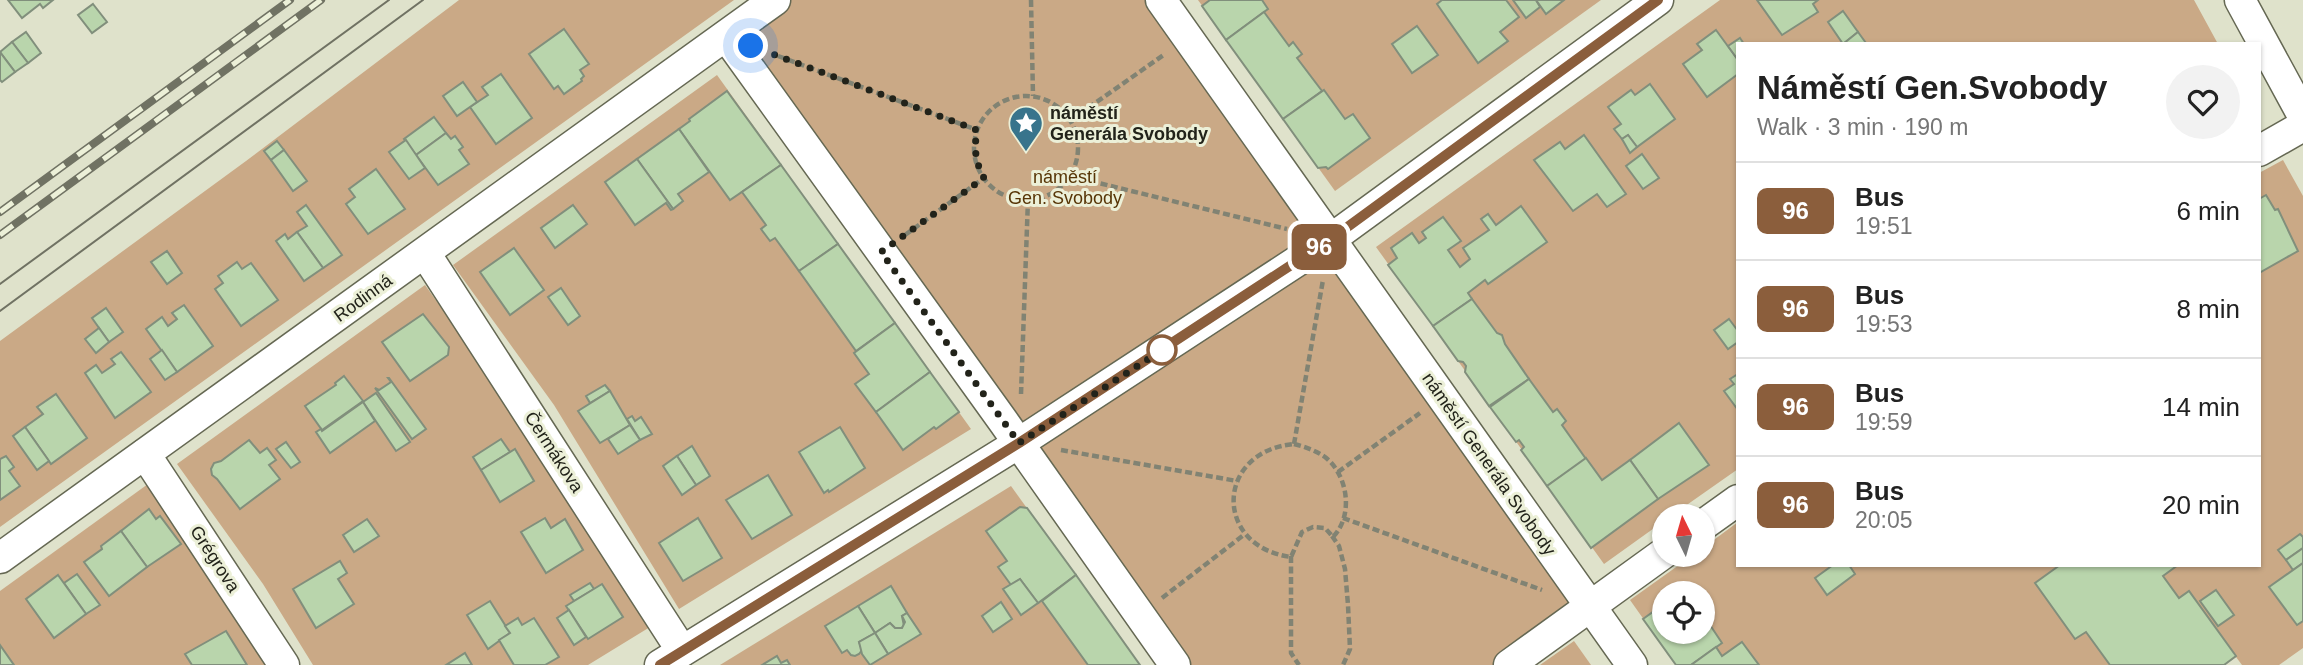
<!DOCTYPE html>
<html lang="en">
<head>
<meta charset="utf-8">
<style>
	:root { --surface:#fff; --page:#f2f2f2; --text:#222; --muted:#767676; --line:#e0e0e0 }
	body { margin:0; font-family:Arial,sans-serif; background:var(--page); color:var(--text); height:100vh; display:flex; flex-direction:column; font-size:26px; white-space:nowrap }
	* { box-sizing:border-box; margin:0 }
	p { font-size:23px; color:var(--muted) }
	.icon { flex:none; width:38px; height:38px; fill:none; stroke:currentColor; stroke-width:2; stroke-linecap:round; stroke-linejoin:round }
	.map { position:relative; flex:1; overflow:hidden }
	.panel { position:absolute; left:1736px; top:42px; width:525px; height:525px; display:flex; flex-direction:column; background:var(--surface); border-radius:0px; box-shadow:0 2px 5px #0004 }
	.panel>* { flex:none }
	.badge { padding:0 14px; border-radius:10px; font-size:24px; line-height:46px }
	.needle { width:46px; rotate:355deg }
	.fabs { position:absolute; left:1652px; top:504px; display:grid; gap:14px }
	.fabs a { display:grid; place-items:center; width:63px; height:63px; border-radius:50%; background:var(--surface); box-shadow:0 2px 5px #0004; font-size:35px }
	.you { position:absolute; width:35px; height:35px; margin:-18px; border:5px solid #fff; border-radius:50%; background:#1a73e8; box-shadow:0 0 0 10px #1a73e833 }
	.map>.badge { position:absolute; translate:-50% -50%; box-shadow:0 0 0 4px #fff }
	.round { display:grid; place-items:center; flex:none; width:74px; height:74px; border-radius:37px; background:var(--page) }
	.summary { display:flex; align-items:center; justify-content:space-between; height:119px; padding:0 21px }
	h1 { font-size:33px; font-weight:700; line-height:52px }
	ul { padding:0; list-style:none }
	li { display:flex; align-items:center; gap:21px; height:98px; padding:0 21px; border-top:2px solid var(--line) }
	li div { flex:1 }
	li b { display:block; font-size:26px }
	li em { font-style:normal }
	li .badge { min-width:77px; font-weight:700; text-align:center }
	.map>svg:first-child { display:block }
	.green { fill:#caa986; fill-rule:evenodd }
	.building { fill:#b9d5ac; stroke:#818f7c; stroke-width:2 }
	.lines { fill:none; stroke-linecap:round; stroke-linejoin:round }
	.minor-casing { stroke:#656853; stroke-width:33 }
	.path { stroke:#818373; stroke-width:4.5; stroke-dasharray:7 3.5; stroke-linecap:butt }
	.minor { stroke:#fff; stroke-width:30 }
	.tram { stroke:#707263; stroke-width:2 }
	.rail-casing { stroke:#707263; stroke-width:8 }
	.rail { stroke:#ecf0d8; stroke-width:5; stroke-dasharray:16; stroke-linecap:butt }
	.line-casing { stroke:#fff; stroke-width:16 }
	.line { stroke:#8b5e3c; stroke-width:10 }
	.walk { stroke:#22231a; stroke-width:7; stroke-dasharray:0 12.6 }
	.stop-dot { fill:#fff; stroke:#8b5e3c; stroke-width:3.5 }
	.labels { text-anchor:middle; stroke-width:6; stroke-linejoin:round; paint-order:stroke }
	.poi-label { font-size:18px; font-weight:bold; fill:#22231a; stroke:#ecf0d8; text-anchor:start }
	.park-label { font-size:18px; fill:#573506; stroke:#ecf0d8 }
	.street-label { font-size:18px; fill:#22231a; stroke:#ecf0d8 }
</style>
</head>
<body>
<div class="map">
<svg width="2303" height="665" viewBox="0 0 2303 665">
	<rect width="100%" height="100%" fill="#dfe2cb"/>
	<g class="green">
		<polygon points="459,0 734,0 0,527 0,341 246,161"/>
		<polygon points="775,0 1161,0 1589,607 1509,665 1175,665 726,36"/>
		<polygon points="1198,0 1601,0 1335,191"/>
		<polygon points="1720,0 2194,0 2218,44 1738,44 1738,469 1671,516 1664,516 1664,521 1604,564 1376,247"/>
		<polygon points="717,75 971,429 679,609 554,405 453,265"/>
		<path d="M2283,160L2303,196V648L2279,665H2242L2236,657L2224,665H1676L1630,600L1693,555H1703V548L1738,522V565H2259V173ZM1664,593H1703V632H1664Z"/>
		<polygon points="425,285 524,423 650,627 588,665 313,665 263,584 177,464"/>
		<polygon points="148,484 272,665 0,665 0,591"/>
		<polygon points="1011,486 1140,665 720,665"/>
		<polygon points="1574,641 1591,665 1540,665"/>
	</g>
	<g class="building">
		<polygon points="8,0 53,0 43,8 40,4 22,18"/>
		<polygon points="1210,0 1262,0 1268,9 1226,40 1202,6"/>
		<polygon points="1442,0 1506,0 1519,17 1500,32 1508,41 1478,63 1437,4"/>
		<polygon points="1513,0 1536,0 1540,7 1526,18"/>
		<polygon points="1536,0 1564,0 1546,14"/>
		<polygon points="1757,0 1818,0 1813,4 1818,12 1782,35"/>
		<polygon points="93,4 107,22 92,33 78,15"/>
		<polygon points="1843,11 1858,32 1843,44 1828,22"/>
		<polygon points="1264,12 1289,46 1293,42 1302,54 1297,58 1322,91 1283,119 1226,40"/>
		<polygon points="1417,26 1438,55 1412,73 1392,44"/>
		<polygon points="564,29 589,64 580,70 584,76 581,79 582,81 564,94 558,86 554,89 529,54"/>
		<polygon points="1716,30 1738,60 1738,74 1707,97 1683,64 1702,50 1697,44"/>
		<polygon points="26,32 41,53 28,63 12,42"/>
		<polygon points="1858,32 1866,43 1843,44"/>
		<polygon points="1740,38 1744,44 1738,44 1738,60 1728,46"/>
		<polygon points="12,42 28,63 15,72 0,52"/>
		<polygon points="0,52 15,72 2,82 0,80"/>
		<polygon points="501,74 532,118 496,144 470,107 488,95 482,87"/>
		<polygon points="463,82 477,102 457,116 443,96"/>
		<polygon points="1650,84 1675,119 1637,147 1628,135 1622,139 1614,129 1621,124 1608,107 1631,90 1635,95"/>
		<polygon points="1324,90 1345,119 1353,114 1370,138 1328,169 1326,167 1318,168 1283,119"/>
		<polygon points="727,91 781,165 730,200 679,129 690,121 689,119"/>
		<polygon points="434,117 446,133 416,155 404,139"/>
		<polygon points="679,129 709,172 678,194 683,201 673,209 637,159"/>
		<polygon points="446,133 451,139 455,136 463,147 459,150 469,164 438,185 416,155"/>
		<polygon points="1584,135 1626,194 1607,207 1597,194 1573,211 1534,160 1560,142 1565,149"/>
		<polygon points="1628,135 1637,147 1630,153 1622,139"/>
		<polygon points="406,140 425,168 409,179 389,152"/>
		<polygon points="277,141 284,150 271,160 264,151"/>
		<polygon points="284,150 307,181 293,191 271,160"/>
		<polygon points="1642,154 1659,178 1643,189 1626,166"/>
		<polygon points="637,159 673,209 671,210 666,203 635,225 605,182"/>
		<polygon points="781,165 838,244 799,271 775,238 770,241 761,229 766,225 742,192"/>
		<polygon points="376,169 405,209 368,234 346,204 355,197 349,189"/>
		<polygon points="2266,195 2275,210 2278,209 2298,251 2259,273 2259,199"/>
		<polygon points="306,205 342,255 323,268 297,232 307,226 297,212"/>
		<polygon points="573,205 587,224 555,248 541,228"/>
		<polygon points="1521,206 1547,242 1488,284 1485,280 1468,293 1472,299 1433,326 1388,265 1397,258 1391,248 1412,233 1419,243 1426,238 1422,232 1443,217 1461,241 1448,250 1460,267 1470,259 1463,248 1489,230 1481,219 1488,214 1496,225"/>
		<polygon points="297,232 323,268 304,281 276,241 285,234 288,239"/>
		<polygon points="838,244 895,323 856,351 799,271"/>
		<polygon points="514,248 544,290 510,315 480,272"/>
		<polygon points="167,251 182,273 167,284 151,262"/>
		<polygon points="237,262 242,269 251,263 278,300 241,326 215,289 223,283 218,276"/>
		<polygon points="561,288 580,316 568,325 548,297"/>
		<polygon points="1472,299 1497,333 1502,335 1505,344 1529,379 1489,406 1465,372 1466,366 1463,362 1458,361 1433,326"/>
		<polygon points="184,305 213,346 177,372 146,329 162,317 168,326 177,319 172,313"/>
		<polygon points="106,308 123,332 109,342 92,318"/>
		<polygon points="423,314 449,347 448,355 410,381 382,342"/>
		<polygon points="1729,319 1738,331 1738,342 1728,349 1714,330"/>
		<polygon points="895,323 930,372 876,412 855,384 869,374 854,353"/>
		<polygon points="99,328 109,342 96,353 85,339"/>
		<polygon points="162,350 177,372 165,380 150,359"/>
		<polygon points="121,352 151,392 115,418 85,373 96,365 102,373 115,364 111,359"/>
		<polygon points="930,372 959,412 936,429 934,427 903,450 876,412"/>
		<polygon points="1738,374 1738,410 1724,391 1734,384 1730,379"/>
		<polygon points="344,376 363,401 322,430 305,406 336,385 335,383"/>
		<polygon points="388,378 389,378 426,429 412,439 375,388 379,390 391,382"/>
		<polygon points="1529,379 1553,412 1557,409 1566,421 1562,425 1586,459 1547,486 1521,450 1524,447 1519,440 1516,442 1490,407"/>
		<polygon points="605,385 610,391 590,403 586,396"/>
		<polygon points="610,391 630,425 600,443 578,411"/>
		<polygon points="376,393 410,442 396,451 363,402"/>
		<polygon points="56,394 87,438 51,464 25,427 43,414 37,407"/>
		<polygon points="363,402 375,421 330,453 316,432 321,429 322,431"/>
		<polygon points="632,416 635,421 641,417 652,434 640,440 627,419"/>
		<polygon points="1679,423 1709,465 1658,499 1630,460"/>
		<polygon points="630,425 640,440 618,454 608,439"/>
		<polygon points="25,427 49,461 37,470 13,436"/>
		<polygon points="840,427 865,468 829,492 828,490 824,493 799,452"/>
		<polygon points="501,439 510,452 481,470 473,457"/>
		<polygon points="249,440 260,453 267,448 276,460 269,465 280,479 240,509 217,479 212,475 211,469 214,463 221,461"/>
		<polygon points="286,442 300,462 291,468 276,449"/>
		<polygon points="692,446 710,476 696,485 677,456"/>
		<polygon points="515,449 534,481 500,502 481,470"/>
		<polygon points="6,456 14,467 9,471 20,486 0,500 0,459"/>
		<polygon points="677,456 696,485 682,495 663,466"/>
		<polygon points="1586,458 1602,480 1630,460 1658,499 1591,548 1547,486"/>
		<polygon points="768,475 792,515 752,539 726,500"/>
		<polygon points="1020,507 1027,508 1076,575 1038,603 1020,579 1011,585 998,567 1007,561 986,531"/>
		<polygon points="149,509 156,519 160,516 181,544 147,567 121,531"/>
		<polygon points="545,518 551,528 565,519 583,550 546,573 521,532"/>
		<polygon points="698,518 722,558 683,581 659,543"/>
		<polygon points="367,519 379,536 354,552 343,535"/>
		<polygon points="121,531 147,567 109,596 84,562 102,549 101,546"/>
		<polygon points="2300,534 2303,537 2303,548 2286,560 2278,550"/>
		<polygon points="2303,548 2303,563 2293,570 2286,560"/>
		<polygon points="340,561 347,573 338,579 354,604 316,628 293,589"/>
		<polygon points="2303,563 2303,621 2297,625 2269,587"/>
		<polygon points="1833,565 1849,565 1855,574 1827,595 1815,578"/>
		<polygon points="2060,565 2178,565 2163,576 2179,598 2189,591 2236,656 2224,665 2110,665 2086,632 2075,639 2035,583"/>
		<polygon points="77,574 100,605 86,614 64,583"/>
		<polygon points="58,575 86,614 54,638 26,599"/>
		<polygon points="1076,575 1140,665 1088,665 1042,601"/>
		<polygon points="1020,579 1038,603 1021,615 1003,589"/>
		<polygon points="590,583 594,589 574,601 570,595"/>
		<polygon points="602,584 623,617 588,639 566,606"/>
		<polygon points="891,586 907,613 902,616 904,626 899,630 895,628 890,623 875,633 858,606"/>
		<polygon points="2216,590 2234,615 2218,626 2200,601"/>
		<polygon points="490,601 510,633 488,649 467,615"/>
		<polygon points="1001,602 1012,619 993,632 982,616"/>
		<polygon points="1664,604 1664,632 1703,632 1703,608 1712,620 1708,622 1722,643 1691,665 1676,665 1643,619"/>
		<polygon points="858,606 875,633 859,642 862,650 859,654 855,656 851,655 847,650 842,653 825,626"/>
		<polygon points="569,610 586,637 574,645 557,618"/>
		<polygon points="907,613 921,634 888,654 875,633 890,623 895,628 902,628 905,622 902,616"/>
		<polygon points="518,618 522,625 534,618 559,657 545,665 514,665 499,640 510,633 505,626"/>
		<polygon points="226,631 247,665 192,665 185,654"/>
		<polygon points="875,633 888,654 870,665 862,654 859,642"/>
		<polygon points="1742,642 1759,665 1691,665 1716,647 1722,656"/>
		<polygon points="0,645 14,665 0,665"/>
		<polygon points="465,653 472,665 446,665"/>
		<polygon points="777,656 781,663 787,660 790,665 762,665"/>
	</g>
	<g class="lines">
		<g class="minor-casing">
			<g id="minor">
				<polyline points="1161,0 1632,665"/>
				<polyline points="2240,0 2303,116"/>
				<polyline points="726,36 1003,421 1175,665"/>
				<polyline points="2259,151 2303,126"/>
				<polyline points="425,253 682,651"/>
				<polyline points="145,454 284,665"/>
				<polyline points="1703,525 1738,500"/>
				<polyline points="0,558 775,0"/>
				<polyline points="660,665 1019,443 1331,239 1658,0"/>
				<polyline points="1509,665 1664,553"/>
			</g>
		</g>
		<g class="path">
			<polyline points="1031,0 1033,96"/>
			<polyline points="778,56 977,130"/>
			<circle cx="1026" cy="148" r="52"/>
			<polyline points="1071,120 1165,54"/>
			<polyline points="1070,176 1287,229"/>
			<polyline points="905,235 984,178"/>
			<polyline points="1021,394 1028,199"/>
			<polyline points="1294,444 1323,280"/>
			<path d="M1294,444C1305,447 1315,450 1325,457C1348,475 1354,515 1333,537L1325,528L1313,527L1302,532L1291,557C1213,547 1215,451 1294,444Z"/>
			<polyline points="1061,450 1237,481"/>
			<polyline points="1338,472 1420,413"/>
			<polyline points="1343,518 1542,590"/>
			<polyline points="1332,536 1339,546 1345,569 1348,605 1350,649 1343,665"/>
			<polyline points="1291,556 1291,653 1299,665"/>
			<polyline points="1162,598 1245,534"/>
		</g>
		<use href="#minor" class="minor"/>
		<g class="tram">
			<polyline points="0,284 389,0"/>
			<polyline points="0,311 423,0"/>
		</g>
		<g class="rail-casing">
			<g id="rail">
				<polyline points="0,212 290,0"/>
				<polyline points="0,235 321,0"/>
			</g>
		</g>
		<use href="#rail" class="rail"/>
	</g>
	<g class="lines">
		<g class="line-casing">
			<polyline id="line" points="660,665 1019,443 1331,239 1658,0"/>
		</g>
		<use href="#line" class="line"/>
		<path class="walk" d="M751,46L977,130C974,149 975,161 984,178L881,252L1019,443L1162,350"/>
	</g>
	<defs>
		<g id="sight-pin" transform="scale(1.75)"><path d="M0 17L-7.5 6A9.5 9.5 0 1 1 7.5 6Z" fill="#38748c" stroke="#ecf0d8"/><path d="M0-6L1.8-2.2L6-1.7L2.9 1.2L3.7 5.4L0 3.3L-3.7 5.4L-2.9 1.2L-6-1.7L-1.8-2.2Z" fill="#fff"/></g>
	</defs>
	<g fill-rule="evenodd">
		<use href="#sight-pin" x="1026" y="123"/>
	</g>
	<circle class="stop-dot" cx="1162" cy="350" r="14"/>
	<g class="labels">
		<g class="poi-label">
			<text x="1050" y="119">náměstí<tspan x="1050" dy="21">Generála Svobody</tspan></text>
		</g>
		<g class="park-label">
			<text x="1065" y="183">náměstí<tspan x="1065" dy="21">Gen. Svobody</tspan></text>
		</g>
		<g class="street-label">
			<text transform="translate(363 298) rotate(-36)" y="6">Rodinná</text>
			<text transform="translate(554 452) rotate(57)" y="6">Čermákova</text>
			<text transform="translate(1489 464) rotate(55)" y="6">náměstí Generála Svobody</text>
			<text transform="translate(215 559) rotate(57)" y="6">Grégrova</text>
		</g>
	</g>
</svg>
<div class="fabs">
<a><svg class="needle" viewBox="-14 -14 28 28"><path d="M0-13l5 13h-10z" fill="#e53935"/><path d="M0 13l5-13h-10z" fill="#767676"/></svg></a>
<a><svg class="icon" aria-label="locate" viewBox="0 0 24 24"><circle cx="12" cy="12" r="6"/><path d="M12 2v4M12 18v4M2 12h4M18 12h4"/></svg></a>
</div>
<div class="you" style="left:751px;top:46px"></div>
<b class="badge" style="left:1319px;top:247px;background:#8b5e3c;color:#fff">96</b>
<section class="panel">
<div class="summary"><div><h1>Náměstí Gen.Svobody</h1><p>Walk · 3 min · 190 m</p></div><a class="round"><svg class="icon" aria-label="heart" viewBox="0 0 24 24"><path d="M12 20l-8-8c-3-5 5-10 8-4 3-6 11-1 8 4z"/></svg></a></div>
<ul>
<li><span class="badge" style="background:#8b5e3c;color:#fff">96</span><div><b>Bus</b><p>19:51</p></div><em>6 min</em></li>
<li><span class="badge" style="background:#8b5e3c;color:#fff">96</span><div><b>Bus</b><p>19:53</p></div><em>8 min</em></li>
<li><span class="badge" style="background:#8b5e3c;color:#fff">96</span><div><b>Bus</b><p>19:59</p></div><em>14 min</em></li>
<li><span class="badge" style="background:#8b5e3c;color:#fff">96</span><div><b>Bus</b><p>20:05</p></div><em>20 min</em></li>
</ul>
</section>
</div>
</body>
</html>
